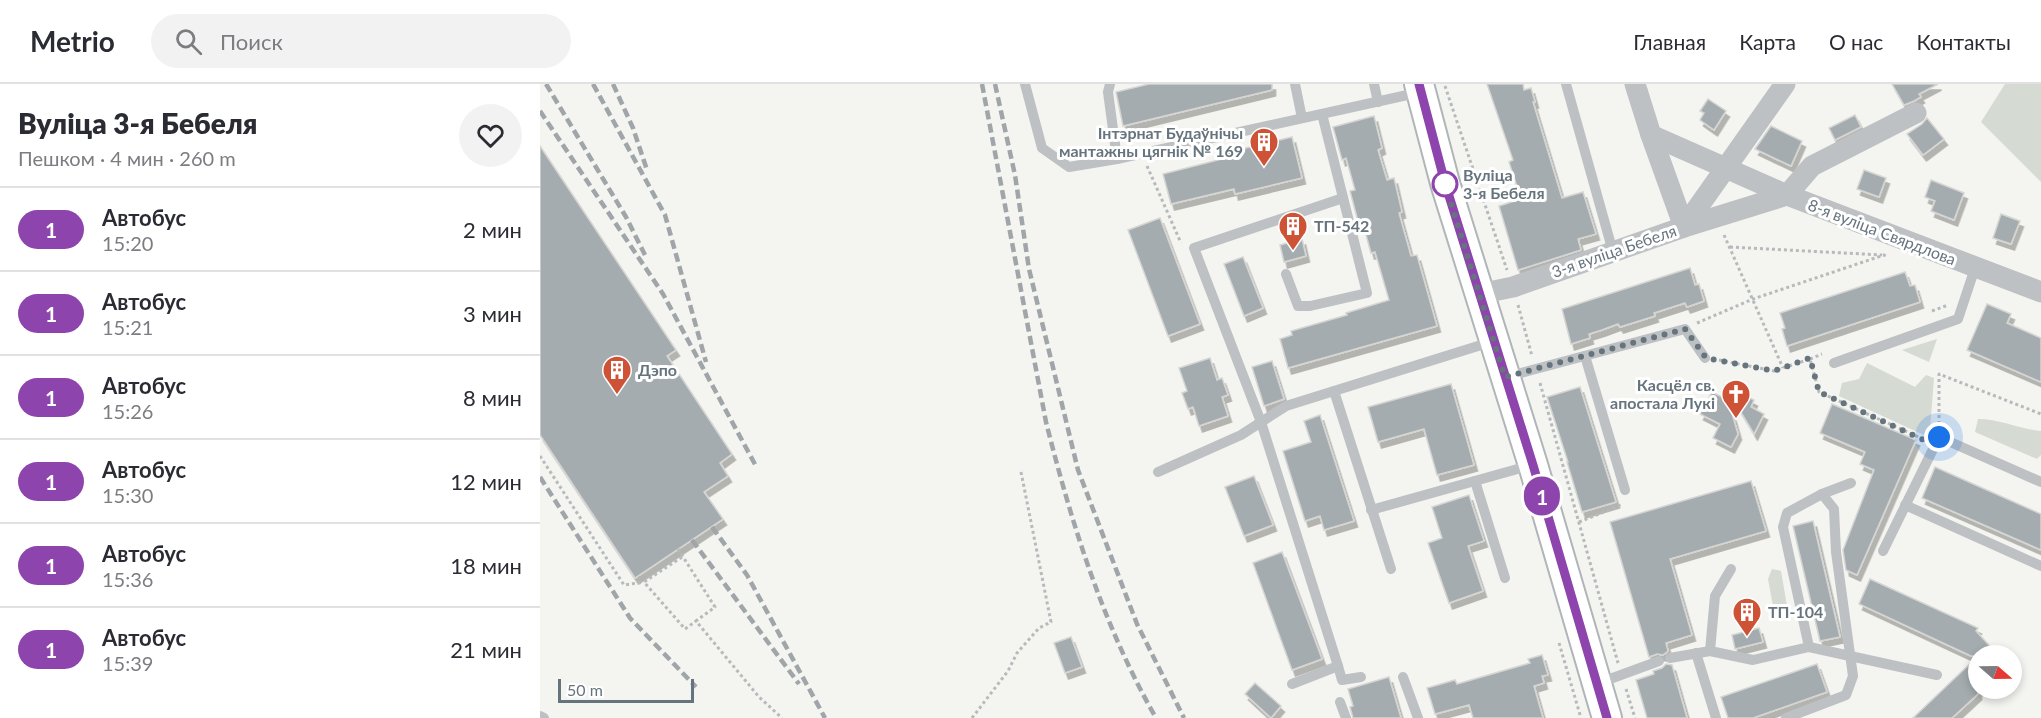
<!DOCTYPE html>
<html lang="ru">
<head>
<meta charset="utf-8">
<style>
	:root { --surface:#fff; --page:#f2f2f3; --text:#2b2b33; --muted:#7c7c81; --line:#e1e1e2 }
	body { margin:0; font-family:Lato,sans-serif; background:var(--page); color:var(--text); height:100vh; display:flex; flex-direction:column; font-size:22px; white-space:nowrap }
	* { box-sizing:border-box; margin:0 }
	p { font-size:20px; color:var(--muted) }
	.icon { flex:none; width:33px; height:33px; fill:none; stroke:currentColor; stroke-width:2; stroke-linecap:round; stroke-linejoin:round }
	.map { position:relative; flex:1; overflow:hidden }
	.sheet { display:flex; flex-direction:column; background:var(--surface); width:540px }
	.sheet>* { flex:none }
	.badge { padding:0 12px; border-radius:20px; font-size:21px; line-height:39px }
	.needle { width:39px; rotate:110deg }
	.controls { position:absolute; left:1428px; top:561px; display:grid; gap:12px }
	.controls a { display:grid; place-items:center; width:54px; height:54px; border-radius:50%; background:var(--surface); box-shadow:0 3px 9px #0003; font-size:30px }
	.scale { position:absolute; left:18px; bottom:15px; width:136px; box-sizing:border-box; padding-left:6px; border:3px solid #66747e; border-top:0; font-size:16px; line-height:21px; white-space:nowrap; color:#66747e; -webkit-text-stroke:4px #fff; paint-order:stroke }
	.you { position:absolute; width:30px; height:30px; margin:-15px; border:4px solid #fff; border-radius:50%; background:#1a73e8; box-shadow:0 0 0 9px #1a73e833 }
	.map>.badge { position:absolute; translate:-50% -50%; box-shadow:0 0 0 3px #fff }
	.round { display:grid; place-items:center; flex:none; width:63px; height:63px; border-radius:32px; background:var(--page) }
	.headline { display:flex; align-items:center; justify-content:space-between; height:102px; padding:0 18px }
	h1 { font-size:28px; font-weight:800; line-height:45px }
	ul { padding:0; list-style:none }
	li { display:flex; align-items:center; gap:18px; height:84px; padding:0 18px; border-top:2px solid var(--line) }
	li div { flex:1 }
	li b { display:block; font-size:22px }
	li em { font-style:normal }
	li .badge { min-width:66px; font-weight:700; text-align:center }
	header { display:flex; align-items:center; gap:36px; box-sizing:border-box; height:84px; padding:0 30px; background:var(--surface); border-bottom:2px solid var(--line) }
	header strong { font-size:28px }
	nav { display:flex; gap:33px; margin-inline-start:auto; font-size:21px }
	.search { width:420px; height:54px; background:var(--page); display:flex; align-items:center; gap:15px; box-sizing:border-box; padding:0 21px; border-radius:33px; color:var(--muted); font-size:22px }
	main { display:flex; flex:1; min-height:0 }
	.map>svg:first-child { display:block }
	.green { fill:#d5dad2 }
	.building { fill:#a4acb0; stroke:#d5d5d3; stroke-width:1.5; filter:url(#shadow) }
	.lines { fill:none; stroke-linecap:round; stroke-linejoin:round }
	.secondary-casing { stroke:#b0b5b8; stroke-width:32 }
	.path { stroke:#b7babc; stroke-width:3; stroke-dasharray:3 3; stroke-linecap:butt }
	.service { stroke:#bdc1c4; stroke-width:10 }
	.minor { stroke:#bdc1c4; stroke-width:21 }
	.secondary { stroke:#fff; stroke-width:28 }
	.rail { stroke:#9fa5a9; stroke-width:4.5; stroke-dasharray:9 4.5; stroke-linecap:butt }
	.line-casing { stroke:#fff; stroke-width:14 }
	.line { stroke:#8e44ad; stroke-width:9 }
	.walk { stroke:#66747e; stroke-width:6; stroke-dasharray:0 10.8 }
	.stop-dot { fill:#fff; stroke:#8e44ad; stroke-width:3 }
	.labels { text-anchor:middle; stroke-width:6; stroke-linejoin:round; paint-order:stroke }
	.poi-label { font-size:16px; font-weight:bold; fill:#66747e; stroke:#fff; text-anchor:start }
	.stop-label { font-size:16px; font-weight:bold; fill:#66747e; stroke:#fff; text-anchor:start }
	.street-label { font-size:16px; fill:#66747e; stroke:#fff }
</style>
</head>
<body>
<header>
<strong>Metrio</strong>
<div class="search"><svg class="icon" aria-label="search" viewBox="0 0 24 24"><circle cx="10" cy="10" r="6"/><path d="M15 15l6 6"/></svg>Поиск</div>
<nav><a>Главная</a><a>Карта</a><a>О нас</a><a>Контакты</a></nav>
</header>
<main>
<section class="sheet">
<div class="headline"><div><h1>Вуліца 3-я Бебеля</h1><p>Пешком · 4 мин · 260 m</p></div><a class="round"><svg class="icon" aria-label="heart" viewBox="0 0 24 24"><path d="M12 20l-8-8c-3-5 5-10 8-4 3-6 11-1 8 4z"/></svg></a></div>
<ul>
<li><span class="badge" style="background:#8e44ad;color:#fff">1</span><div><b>Автобус</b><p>15:20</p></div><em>2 мин</em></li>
<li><span class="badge" style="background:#8e44ad;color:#fff">1</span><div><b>Автобус</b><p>15:21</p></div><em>3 мин</em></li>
<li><span class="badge" style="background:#8e44ad;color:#fff">1</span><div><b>Автобус</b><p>15:26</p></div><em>8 мин</em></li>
<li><span class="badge" style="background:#8e44ad;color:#fff">1</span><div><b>Автобус</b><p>15:30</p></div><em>12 мин</em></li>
<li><span class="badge" style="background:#8e44ad;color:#fff">1</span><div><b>Автобус</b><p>15:36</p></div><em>18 мин</em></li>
<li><span class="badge" style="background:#8e44ad;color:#fff">1</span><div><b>Автобус</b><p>15:39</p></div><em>21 мин</em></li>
</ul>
</section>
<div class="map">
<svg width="1501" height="634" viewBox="0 0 1501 634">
	<defs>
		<filter id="shadow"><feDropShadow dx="3.5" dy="6" stdDeviation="0" flood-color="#0004"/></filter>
	</defs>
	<rect width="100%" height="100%" fill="#f4f4f0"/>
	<g class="green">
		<polygon points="1465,0 1501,0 1501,98 1441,38"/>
		<polygon points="1397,255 1389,278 1362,266"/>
		<polygon points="1327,279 1375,303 1386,291 1394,294 1390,346 1386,352 1299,312 1302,299 1319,295"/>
		<path d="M1438,335C1460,335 1479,345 1501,347V371L1497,375L1435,348Z"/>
		<polygon points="1232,485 1241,487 1248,528 1243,535 1235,533 1228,495"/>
	</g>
	<g class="building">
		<polygon points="609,0 732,0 732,6 583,42 576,8"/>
		<polygon points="947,0 983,0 984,6 991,4 995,18 993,18 1022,114 1043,108 1056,150 1038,155 1041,166 978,186 959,122 981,115 969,78 973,76"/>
		<polygon points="1352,0 1398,0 1379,10 1381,13 1374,17 1364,21"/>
		<polygon points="1168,15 1186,27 1174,46 1160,36 1164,29 1160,27"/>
		<polygon points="1315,31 1321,43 1295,56 1289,44"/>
		<polygon points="834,32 842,64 838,66 847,96 854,94 862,128 859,129 871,172 877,171 897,242 748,284 740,255 752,251 751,247 807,231 806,229 849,216 835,168 831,169 823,140 819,141 810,107 815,106 806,74 802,76 793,43"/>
		<polygon points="1387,34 1404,55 1383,71 1367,50 1382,40"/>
		<polygon points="1231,42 1262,57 1251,82 1215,65"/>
		<polygon points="752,53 762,94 695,110 694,105 631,120 623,90 686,74 685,69"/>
		<polygon points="0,62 136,266 127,272 192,370 180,379 188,392 164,408 183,435 95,494 0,351"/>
		<polygon points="1324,86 1346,94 1339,113 1317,105"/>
		<polygon points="1391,96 1424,109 1414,136 1391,127 1395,117 1385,113"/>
		<polygon points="1461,130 1480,137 1471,160 1453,154"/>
		<polygon points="620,134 660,240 628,252 588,146"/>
		<polygon points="762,155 766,172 744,178 740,161"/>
		<polygon points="703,173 723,224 704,232 684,180"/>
		<polygon points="1150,184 1155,201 1159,200 1164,217 1147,223 1145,219 1114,229 1115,232 1080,243 1078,240 1062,246 1049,250 1050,254 1031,260 1022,225"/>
		<polygon points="1365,188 1370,202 1375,201 1380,218 1247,262 1242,245 1245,244 1240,229"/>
		<polygon points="1447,220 1471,230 1467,239 1501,254 1501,298 1427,266"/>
		<polygon points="670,274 677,296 682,294 688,311 682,313 688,332 659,342 653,323 648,325 642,309 647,307 639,284"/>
		<polygon points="732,277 744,315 724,322 712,283"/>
		<polygon points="911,300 934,381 897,391 884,345 838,358 828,323"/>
		<polygon points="1185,302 1214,316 1211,323 1224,330 1214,350"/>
		<polygon points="1040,303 1076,418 1042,428 1027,378 1028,378 1007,313"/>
		<polygon points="1172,308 1188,316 1198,350 1191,363 1173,354 1180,340 1160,330"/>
		<polygon points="1292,320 1376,356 1317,491 1306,486 1303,466 1334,386 1320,380 1325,368 1280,349"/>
		<polygon points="780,331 814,437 784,446 780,432 765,437 743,367 771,358 764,337"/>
		<polygon points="1395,383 1501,430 1501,466 1382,414"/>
		<polygon points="714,392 733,441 704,452 685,403"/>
		<polygon points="1211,397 1226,447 1130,475 1152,551 1126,559 1128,567 1123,571 1117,570 1109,573 1070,438"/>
		<polygon points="929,411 944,457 928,462 943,507 909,519 888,459 902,454 892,423"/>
		<polygon points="1273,437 1300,553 1280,557 1253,442"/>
		<polygon points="742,468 782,575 752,586 713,479"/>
		<polygon points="1330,495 1438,544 1436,547 1459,572 1431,572 1319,520"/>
		<polygon points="1219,544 1223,558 1195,565 1192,551"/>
		<polygon points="531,553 542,583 525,589 514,559"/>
		<polygon points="1002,571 1008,591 1002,592 1004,599 994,602 1003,634 933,634 929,621 895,630 887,604 915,596 917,600 990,579 988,575"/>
		<polygon points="1438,572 1438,610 1412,634 1373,634"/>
		<polygon points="1126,580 1132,581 1147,634 1107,634 1096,596 1114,590 1113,587 1122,584"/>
		<polygon points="1277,580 1287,608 1213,634 1188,634 1181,613"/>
		<polygon points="849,593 861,634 813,634 810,623 813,622 808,605"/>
		<polygon points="715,599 741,622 731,634 705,610"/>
	</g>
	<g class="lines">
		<g class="secondary-casing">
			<polyline id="secondary" points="879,0 905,99 993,381 1067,634"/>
		</g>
		<g class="path">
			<polyline points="905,2 967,186"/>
			<polyline points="607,82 641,159"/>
			<polyline points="1184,151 1243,284"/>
			<polyline points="1190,163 1342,171"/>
			<polyline points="978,221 992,272"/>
			<polyline points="1392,227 1408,221"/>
			<polyline points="1157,239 1213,215 1344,171 1348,173"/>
			<polyline points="1270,275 1282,270"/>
			<polyline points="1179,276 1234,287 1270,275 1279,308 1383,355"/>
			<polyline points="1000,299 1078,579"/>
			<polyline points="1399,340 1399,290 1501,330"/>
			<polyline points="0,372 84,501 104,498"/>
			<polyline points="1039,438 1079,422 1080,419"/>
			<polyline points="138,465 175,523 156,537 219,613 242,634"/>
			<polyline points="142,473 104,498 145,545 156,537"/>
			<polyline points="1019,559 1041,634"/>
			<polyline points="1086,605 1095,634"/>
			<polyline points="432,634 468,587 477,569 499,544 511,538 481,388"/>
		</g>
		<g class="service">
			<polyline points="485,0 502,64 529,83 577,75 881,8"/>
			<polyline points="570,0 568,8 577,75"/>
			<polyline points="755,0 762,34"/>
			<polyline points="834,0 838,18"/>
			<polyline points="1026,0 1073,168"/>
			<polyline points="746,190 758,222 770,222 827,209 782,30"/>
			<polyline points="1045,272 1085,406"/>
			<polyline points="1294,279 1418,235 1435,184"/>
			<polyline points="966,293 1145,245 1165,274"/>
			<polyline points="794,307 851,485"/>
			<polyline points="618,388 701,351 746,322 954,257"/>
			<polyline points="935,397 965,494"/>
			<polyline points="1365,421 1501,482"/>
			<polyline points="831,426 992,381"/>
			<polyline points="1343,467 1399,353 1501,398"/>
			<polyline points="1269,563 1243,443 1247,429 1282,410 1311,399"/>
			<polyline points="1170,567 1175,512 1191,485"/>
			<polyline points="1156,569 1176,634"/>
			<polyline points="1130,574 1170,567 1213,576 1269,563 1397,591"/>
			<polyline points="798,582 802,596 821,593"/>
			<polyline points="863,593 878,634"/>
			<polyline points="1059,599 1119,577"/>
			<polyline points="752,600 798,582 721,338 654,164 803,114"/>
			<polyline points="800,618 806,634"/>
			<polyline points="0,632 4,634"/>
			<polyline points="1246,634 1306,611 1313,592 1296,468 1294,425 1282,410"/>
		</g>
		<g class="minor">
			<polyline points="1095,0 1111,51 1247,111 1501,208"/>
			<polyline points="1111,51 1144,143 1247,111 1272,82 1376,29"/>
			<polyline points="939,210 973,203 1144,143 1245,0"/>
		</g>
		<use href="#secondary" class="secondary"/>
		<g class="rail">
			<polyline points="6,0 86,133 105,171"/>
			<polyline points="53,0 125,131 166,278"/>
			<polyline points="73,0 93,44 107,86"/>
			<path d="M442,0L506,338C532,441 563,541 616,634"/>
			<polyline points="455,0 475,91 489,185 538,386 597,540 644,634"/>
			<polyline points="0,27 123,210 217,384"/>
			<polyline points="0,393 90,534 156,603"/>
			<polyline points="172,443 207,491 285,634"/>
			<polyline points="152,456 259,600"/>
		</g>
	</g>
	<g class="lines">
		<g class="line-casing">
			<polyline id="line" points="879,0 905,99 993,381 1067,634"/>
		</g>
		<use href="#line" class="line"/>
		<polyline class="walk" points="905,100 965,293 1145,245 1166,274 1234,287 1270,274 1279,308 1395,361 1399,353"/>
	</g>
	<defs>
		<g id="building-pin" transform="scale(1.5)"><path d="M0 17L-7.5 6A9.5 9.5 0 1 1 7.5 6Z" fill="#ce5236" stroke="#fff"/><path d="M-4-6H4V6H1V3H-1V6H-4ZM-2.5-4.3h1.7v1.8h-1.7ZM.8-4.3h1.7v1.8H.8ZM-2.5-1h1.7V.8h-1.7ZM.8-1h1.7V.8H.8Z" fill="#fff"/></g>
		<g id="church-pin" transform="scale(1.5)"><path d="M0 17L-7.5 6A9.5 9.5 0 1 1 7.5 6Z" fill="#ce5236" stroke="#fff"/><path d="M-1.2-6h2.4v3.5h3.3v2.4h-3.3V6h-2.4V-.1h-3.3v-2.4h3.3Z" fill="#fff"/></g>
	</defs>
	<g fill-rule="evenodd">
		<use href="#building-pin" x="724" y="58"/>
		<use href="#building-pin" x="753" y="142"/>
		<use href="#building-pin" x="77" y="286"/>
		<use href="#church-pin" x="1196" y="310"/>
		<use href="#building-pin" x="1207" y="528"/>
	</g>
	<circle class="stop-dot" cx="905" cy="100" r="12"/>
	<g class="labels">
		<g class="poi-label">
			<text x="703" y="55" text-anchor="end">Інтэрнат Будаўнічы<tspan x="703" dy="18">мантажны цягнік № 169</tspan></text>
			<text x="774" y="148">ТП-542</text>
			<text x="98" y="292">Дэпо</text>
			<text x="1175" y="307" text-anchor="end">Касцёл св.<tspan x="1175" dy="18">апостала Лукі</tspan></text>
			<text x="1228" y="534">ТП-104</text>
		</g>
		<g class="stop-label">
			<text x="923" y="97">Вуліца<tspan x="923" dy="18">3-я Бебеля</tspan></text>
		</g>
		<g class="street-label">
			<text transform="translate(1342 148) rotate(21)" y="6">8-я вуліца Свярдлова</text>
			<text transform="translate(1074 167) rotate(-19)" y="6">3-я вуліца Бебеля</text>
		</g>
	</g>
</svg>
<div class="controls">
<a><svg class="needle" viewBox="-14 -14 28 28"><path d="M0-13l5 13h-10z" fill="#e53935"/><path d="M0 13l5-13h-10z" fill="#7c7c81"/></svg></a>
</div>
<div class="scale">50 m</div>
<div class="you" style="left:1399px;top:353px"></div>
<b class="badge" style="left:1002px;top:412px;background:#8e44ad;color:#fff">1</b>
</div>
</main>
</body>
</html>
